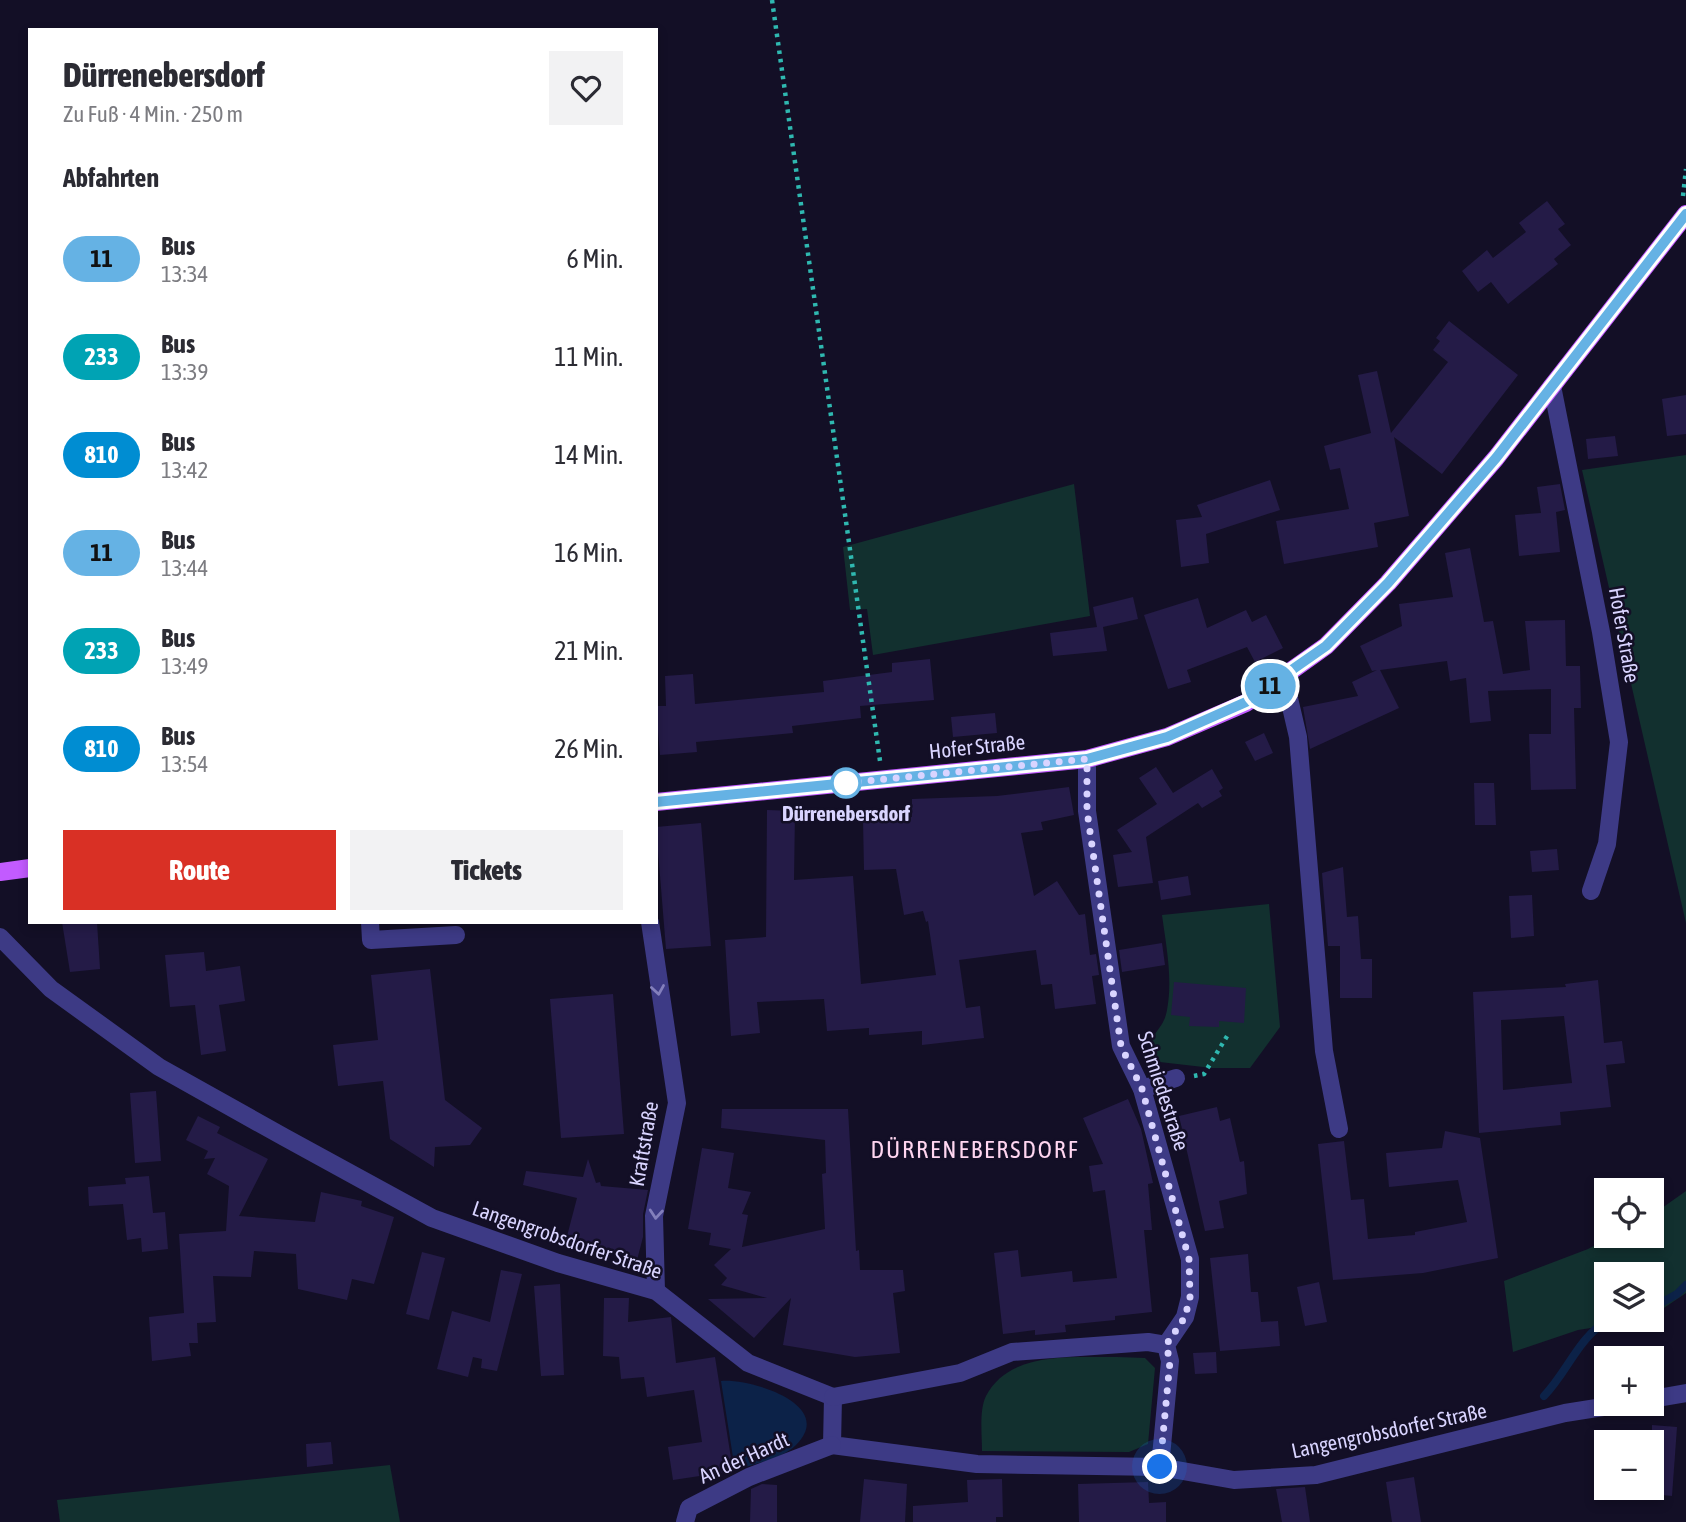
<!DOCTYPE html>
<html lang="de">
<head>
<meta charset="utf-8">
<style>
	:root { --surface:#fff; --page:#f2f2f3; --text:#2b2b33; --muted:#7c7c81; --accent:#d93025 }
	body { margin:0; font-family:"Asap Condensed",sans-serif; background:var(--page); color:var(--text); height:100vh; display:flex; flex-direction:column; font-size:26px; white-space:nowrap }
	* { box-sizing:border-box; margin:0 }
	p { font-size:23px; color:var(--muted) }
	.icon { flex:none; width:38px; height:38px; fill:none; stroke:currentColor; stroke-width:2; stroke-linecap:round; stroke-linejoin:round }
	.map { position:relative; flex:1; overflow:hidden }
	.side { position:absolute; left:28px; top:28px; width:630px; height:896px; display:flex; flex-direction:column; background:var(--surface); border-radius:0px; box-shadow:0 4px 10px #0003 }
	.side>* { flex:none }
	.badge { padding:0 14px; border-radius:23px; font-size:24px; line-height:46px }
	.controls { position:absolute; left:1594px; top:1178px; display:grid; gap:14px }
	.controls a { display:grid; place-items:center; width:70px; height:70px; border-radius:0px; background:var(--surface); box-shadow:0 4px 10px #0003; font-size:35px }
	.you { position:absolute; width:35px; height:35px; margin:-18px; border:5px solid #fff; border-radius:50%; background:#1a73e8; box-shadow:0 0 0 10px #1a73e833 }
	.map>.badge { position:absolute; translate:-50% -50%; box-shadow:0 0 0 4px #fff }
	h2 { padding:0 35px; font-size:26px; line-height:63px }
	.round { display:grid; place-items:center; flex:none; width:74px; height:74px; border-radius:0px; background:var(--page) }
	.summary { display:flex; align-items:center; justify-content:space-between; height:119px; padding:0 35px }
	h1 { font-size:33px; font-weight:800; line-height:52px }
	.cta { display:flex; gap:14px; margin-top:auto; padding:14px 35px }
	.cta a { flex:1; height:80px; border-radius:0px; background:var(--accent); color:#fff; font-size:28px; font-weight:800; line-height:80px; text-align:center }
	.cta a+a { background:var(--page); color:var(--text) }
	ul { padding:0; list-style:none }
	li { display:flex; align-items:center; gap:21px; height:98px; padding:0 35px }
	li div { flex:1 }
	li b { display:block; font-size:26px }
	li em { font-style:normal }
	li .badge { min-width:77px; font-weight:700; text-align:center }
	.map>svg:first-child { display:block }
	.green { fill:#12302f }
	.water { fill:#0c2248 }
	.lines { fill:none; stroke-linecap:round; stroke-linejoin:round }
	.stream { stroke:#0c2248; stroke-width:8 }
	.building { fill:#241b47; fill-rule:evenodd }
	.path { stroke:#2fb8b0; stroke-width:4.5; stroke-dasharray:3.5 5; stroke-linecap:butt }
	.minor { stroke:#3d3a85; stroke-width:18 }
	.major { stroke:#c25bff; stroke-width:18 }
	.oneway { stroke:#837fbc }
	.line-casing { stroke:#fff; stroke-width:16 }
	.line { stroke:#65b2e4; stroke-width:10 }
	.walk { stroke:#d9d4ff; stroke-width:7; stroke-dasharray:0 12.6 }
	.stop-dot { fill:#fff; stroke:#65b2e4; stroke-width:3.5 }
	.labels { text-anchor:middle; stroke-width:5; stroke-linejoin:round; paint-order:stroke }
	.street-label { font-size:21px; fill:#d9d4ff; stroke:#130f26 }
	.stop-label { font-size:21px; font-weight:bold; fill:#d9d4ff; stroke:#130f26 }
	.quarter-label { font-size:24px; letter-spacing:2px; fill:#ffd6f0; stroke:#130f26 }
</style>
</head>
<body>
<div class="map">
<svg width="1686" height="1522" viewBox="0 0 1686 1522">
	<rect width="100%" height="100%" fill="#130f26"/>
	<g class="green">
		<polygon points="1686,455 1686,923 1582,470"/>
		<polygon points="1074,484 1090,616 873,655 867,609 850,610 843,547"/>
		<path d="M1269,904L1280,1027L1250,1068H1212L1151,1061C1148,1029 1163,1033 1167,1010C1173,979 1166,945 1162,915Z"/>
		<polygon points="1686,1191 1686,1293 1652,1316 1652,1274 1606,1274 1606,1320 1642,1320 1578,1330 1513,1352 1504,1281 1588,1249 1613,1236 1652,1236 1652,1215"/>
		<path d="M1117,1357L1145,1358L1155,1368L1148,1444L1129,1452L982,1451C982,1435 979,1410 986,1396C1010,1350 1074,1358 1117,1357Z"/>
		<polygon points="390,1465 400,1522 60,1522 57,1500"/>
	</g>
	<path class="water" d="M721,1381C749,1378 837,1404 796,1445C782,1459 754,1464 735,1470Z"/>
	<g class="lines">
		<g class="stream">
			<polyline points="1652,1308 1677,1294 1686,1285"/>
			<path d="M1544,1396C1568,1371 1578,1338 1608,1320"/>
		</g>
	</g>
	<g class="building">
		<polygon points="1547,201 1565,224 1558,229 1571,245 1554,259 1558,264 1508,304 1491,282 1478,292 1462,271 1487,250 1493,258 1526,232 1519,223"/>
		<polygon points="1449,321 1518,375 1442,474 1394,437 1409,516 1374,523 1378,547 1284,564 1276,521 1349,509 1340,468 1330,470 1324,446 1371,433 1358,375 1377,371 1391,433 1448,362 1433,350 1440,341 1436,338"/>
		<polygon points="1686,395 1686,434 1667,436 1662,399"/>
		<polygon points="1615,436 1618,456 1588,459 1586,439"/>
		<polygon points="1270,480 1280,510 1206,534 1209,563 1181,567 1176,520 1202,517 1197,505"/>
		<polygon points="1560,484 1565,510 1556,512 1560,552 1519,556 1515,515 1541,513 1537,487"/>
		<polygon points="1470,548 1484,622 1493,621 1503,674 1530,670 1525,621 1565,620 1566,666 1580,666 1581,708 1574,708 1576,789 1531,790 1529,734 1551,734 1551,689 1488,691 1491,721 1470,723 1466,678 1450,681 1447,661 1380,670 1399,708 1310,749 1303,707 1358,696 1352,682 1377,670 1372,671 1360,646 1402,626 1399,604 1453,597 1445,553"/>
		<polygon points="1133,597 1138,619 1103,627 1107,651 1053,656 1050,633 1097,627 1093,607"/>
		<polygon points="1198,598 1207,628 1246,610 1252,622 1266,615 1283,648 1255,662 1247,647 1187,670 1191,682 1168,689 1144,615"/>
		<polygon points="930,659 934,700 860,706 861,718 792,726 793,733 696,742 697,752 660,755 656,706 666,706 665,676 693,674 695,704 824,692 823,681 892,672 892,663"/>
		<polygon points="995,713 997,733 953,737 951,717"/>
		<polygon points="1264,733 1273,753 1255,761 1245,742"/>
		<polygon points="1156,767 1173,793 1212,769 1223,788 1219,791 1222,796 1202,808 1198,803 1146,837 1153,883 1118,887 1113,855 1132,852 1117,830 1157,804 1139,778"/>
		<polygon points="1474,783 1494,783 1496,825 1475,825"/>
		<polygon points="1069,787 1074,815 1041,822 1043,830 1021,833 1034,896 1057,881 1079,915 1085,914 1090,955 1096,954 1099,975 1092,976 1096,1004 1055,1009 1052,984 1041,985 1036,950 959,960 966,1008 980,1006 984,1038 922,1045 922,1031 869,1035 869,1028 827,1031 824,999 757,1002 760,1033 731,1036 725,940 766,937 767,810 795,811 794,880 853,876 861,984 936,975 928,921 926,922 923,911 904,915 896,869 864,870 863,819 912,817 912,799 997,796"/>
		<polygon points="701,823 711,946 666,949 656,827"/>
		<polygon points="1557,849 1559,870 1532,872 1530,851"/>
		<polygon points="1343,867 1347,917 1358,916 1361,959 1372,959 1372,998 1340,998 1340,946 1328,946 1322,873"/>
		<polygon points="1188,876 1191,895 1161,900 1158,881"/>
		<polygon points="1532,895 1534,936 1511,938 1509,896"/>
		<polygon points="62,922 97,922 100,969 70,972"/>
		<polygon points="1162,943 1165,965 1122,972 1119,950"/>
		<polygon points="204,952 206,971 240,966 245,1001 219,1005 226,1051 201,1055 195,1005 170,1007 165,955"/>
		<polygon points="430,969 445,1100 482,1128 470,1145 435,1147 434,1167 390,1139 383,1081 338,1086 333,1045 378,1040 371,975"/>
		<path d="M1598,980L1604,1043L1622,1041L1625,1063L1606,1065L1611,1107L1560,1112L1561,1125L1479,1133L1473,992L1566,987L1565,984ZM1564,1016L1572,1083L1503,1090L1501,1020Z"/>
		<polygon points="1174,982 1246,988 1244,1023 1219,1021 1219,1027 1189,1026 1190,1017 1171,1015"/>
		<polygon points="613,994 624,1134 561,1138 550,999"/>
		<polygon points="156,1091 161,1161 135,1163 130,1093"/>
		<polygon points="1128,1099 1141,1129 1153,1183 1148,1184 1152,1230 1144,1230 1152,1312 1115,1316 1115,1320 1065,1325 1066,1332 1035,1335 1035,1330 1003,1334 994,1253 1018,1250 1021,1277 1072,1271 1073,1282 1117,1278 1105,1190 1093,1192 1089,1166 1103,1164 1083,1118"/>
		<polygon points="1217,1107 1220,1121 1230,1118 1240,1162 1244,1161 1247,1194 1219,1201 1224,1228 1205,1231 1179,1116"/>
		<polygon points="722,1109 848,1109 856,1251 859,1250 860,1270 903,1270 905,1291 893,1293 900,1353 855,1357 783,1345 791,1298 754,1338 708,1299 767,1298 721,1285 727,1278 714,1265 731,1249 709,1245 711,1233 688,1229 702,1148 734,1153 728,1188 751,1192 742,1214 748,1215 742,1247 825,1229 822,1174 826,1173 825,1140 721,1128"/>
		<polygon points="198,1116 220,1127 217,1133 268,1159 239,1216 315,1222 321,1192 362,1201 361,1206 394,1217 374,1284 352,1279 347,1300 298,1289 296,1254 254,1251 251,1277 213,1276 216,1322 197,1323 198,1343 189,1343 191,1356 152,1361 149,1317 184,1313 179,1234 226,1231 229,1186 207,1174 215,1158 204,1159 208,1151 186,1140"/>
		<polygon points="1445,1131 1480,1138 1498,1258 1423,1273 1333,1280 1318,1144 1344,1141 1351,1200 1364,1199 1368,1239 1415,1235 1415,1232 1467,1222 1458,1180 1389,1187 1386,1153 1442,1148"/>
		<polygon points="588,1159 596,1183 600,1182 601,1186 648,1190 643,1214 643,1237 637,1260 566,1240 577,1198 523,1185 526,1171 583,1177"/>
		<polygon points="149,1176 153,1213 165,1212 168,1249 142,1252 141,1238 127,1240 123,1204 89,1206 88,1187 126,1184 125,1178"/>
		<polygon points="422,1252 445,1258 429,1320 406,1314"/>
		<polygon points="1248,1254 1251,1292 1258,1292 1261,1322 1278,1321 1280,1346 1220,1351 1210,1258"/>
		<polygon points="501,1270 522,1274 497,1371 481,1368 482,1359 473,1357 468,1377 437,1369 452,1311 490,1322"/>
		<polygon points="1319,1282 1327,1322 1305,1326 1297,1287"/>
		<polygon points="560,1284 564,1375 541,1376 534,1286"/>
		<polygon points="604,1298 629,1298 628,1322 671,1317 676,1363 715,1357 733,1471 673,1480 668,1447 702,1442 694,1390 647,1397 644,1377 621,1379 619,1357 603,1356"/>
		<polygon points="1216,1352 1217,1373 1195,1374 1193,1353"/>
		<polygon points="1652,1425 1677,1427 1672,1496 1652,1494"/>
		<polygon points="331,1442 333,1464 307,1467 306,1444"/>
		<polygon points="1414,1477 1421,1522 1392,1522 1386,1482"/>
		<polygon points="864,1479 907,1484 905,1522 860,1522"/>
		<polygon points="1002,1479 1003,1517 996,1517 996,1522 913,1522 913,1506 968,1502 967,1480"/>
		<polygon points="1148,1482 1149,1503 1166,1502 1166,1522 1079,1522 1078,1484"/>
		<polygon points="762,1484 777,1485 777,1522 750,1522 751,1489"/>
		<polygon points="1305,1487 1310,1522 1282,1522 1276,1489"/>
	</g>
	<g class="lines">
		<g class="path">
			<polyline points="772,0 880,761"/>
			<polyline points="1683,196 1686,169"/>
			<polyline points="1194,1076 1204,1074 1229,1033"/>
		</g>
		<g class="minor">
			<polyline points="1552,386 1601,632 1619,742 1607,844 1591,891"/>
			<polyline points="1284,677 1298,737 1324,1051 1339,1129"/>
			<polyline points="1087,759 1087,811 1121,1046 1142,1089 1190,1259 1190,1297 1185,1317 1166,1345 1170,1361 1160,1467"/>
			<polyline points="370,922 371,940 456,935"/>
			<polyline points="650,922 677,1103 654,1216 656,1291"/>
			<polyline points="0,937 51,989 159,1067 284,1137 432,1218 558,1263 656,1291 748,1363 833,1397 832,1445 977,1464 1160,1467 1234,1480 1316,1475 1565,1413 1622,1404"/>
			<polyline points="1142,1089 1176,1078"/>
			<polyline points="833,1397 960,1373 1012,1352 1148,1342 1166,1345"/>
			<polyline points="1652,1399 1686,1393"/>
			<polyline points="685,1522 689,1508 749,1477 832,1445"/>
		</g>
		<g class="major">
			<polyline points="656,802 1087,759 1167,737 1246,703 1326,646 1388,583 1496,458 1686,214"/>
			<polyline points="0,872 30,868"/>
		</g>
	</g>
	<defs><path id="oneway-chevron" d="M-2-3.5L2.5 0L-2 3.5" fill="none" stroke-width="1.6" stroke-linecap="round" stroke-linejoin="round" transform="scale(1.75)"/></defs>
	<g class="oneway">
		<use href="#oneway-chevron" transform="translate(658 990) rotate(81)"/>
		<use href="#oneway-chevron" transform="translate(656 1214) rotate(95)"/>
	</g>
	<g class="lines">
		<g class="line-casing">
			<polyline id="line" points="656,802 1087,759 1167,737 1246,702 1326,646 1388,583 1496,458 1686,214"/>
		</g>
		<use href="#line" class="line"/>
		<polyline class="walk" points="846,783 1087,759 1087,811 1121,1046 1142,1089 1189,1259 1190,1297 1185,1317 1166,1345 1170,1361 1160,1467"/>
	</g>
	<circle class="stop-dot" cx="846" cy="783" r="14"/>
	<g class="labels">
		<g class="street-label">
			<text transform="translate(1624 635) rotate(80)" y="7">Hofer Straße</text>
			<text transform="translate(977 747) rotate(-6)" y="7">Hofer Straße</text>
			<text transform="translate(1163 1091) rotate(72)" y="7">Schmiedestraße</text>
			<text transform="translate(644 1144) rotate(-80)" y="7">Kraftstraße</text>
			<text transform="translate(567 1240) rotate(19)" y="7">Langengrobsdorfer Straße</text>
			<text transform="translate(1389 1431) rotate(-12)" y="7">Langengrobsdorfer Straße</text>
			<text transform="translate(744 1458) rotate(-24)" y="7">An der Hardt</text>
		</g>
		<g class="stop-label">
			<text x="846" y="821">Dürrenebersdorf</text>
		</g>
		<g class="quarter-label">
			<text x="975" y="1158">DÜRRENEBERSDORF</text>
		</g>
	</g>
</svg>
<div class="controls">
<a><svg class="icon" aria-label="locate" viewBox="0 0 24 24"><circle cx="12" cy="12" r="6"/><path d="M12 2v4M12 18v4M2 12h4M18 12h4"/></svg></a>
<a><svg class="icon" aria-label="layers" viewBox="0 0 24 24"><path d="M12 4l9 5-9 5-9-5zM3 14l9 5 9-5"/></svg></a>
<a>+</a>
<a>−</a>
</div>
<div class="you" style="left:1160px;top:1467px"></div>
<b class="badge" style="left:1270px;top:686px;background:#65b2e4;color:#111">11</b>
<section class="side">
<div class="summary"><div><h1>Dürrenebersdorf</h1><p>Zu Fuß · 4 Min. · 250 m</p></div><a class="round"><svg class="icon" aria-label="heart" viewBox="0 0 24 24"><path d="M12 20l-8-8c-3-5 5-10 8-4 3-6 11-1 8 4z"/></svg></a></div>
<h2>Abfahrten</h2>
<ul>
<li><span class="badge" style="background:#65b2e4;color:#111">11</span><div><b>Bus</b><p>13:34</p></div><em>6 Min.</em></li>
<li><span class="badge" style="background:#00a3b4;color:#fff">233</span><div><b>Bus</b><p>13:39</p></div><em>11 Min.</em></li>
<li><span class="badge" style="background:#008dd2;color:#fff">810</span><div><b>Bus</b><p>13:42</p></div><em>14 Min.</em></li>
<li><span class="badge" style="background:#65b2e4;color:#111">11</span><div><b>Bus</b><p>13:44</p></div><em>16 Min.</em></li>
<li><span class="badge" style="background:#00a3b4;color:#fff">233</span><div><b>Bus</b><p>13:49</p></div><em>21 Min.</em></li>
<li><span class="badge" style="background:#008dd2;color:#fff">810</span><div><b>Bus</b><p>13:54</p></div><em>26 Min.</em></li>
</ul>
<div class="cta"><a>Route</a><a>Tickets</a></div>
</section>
</div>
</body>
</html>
